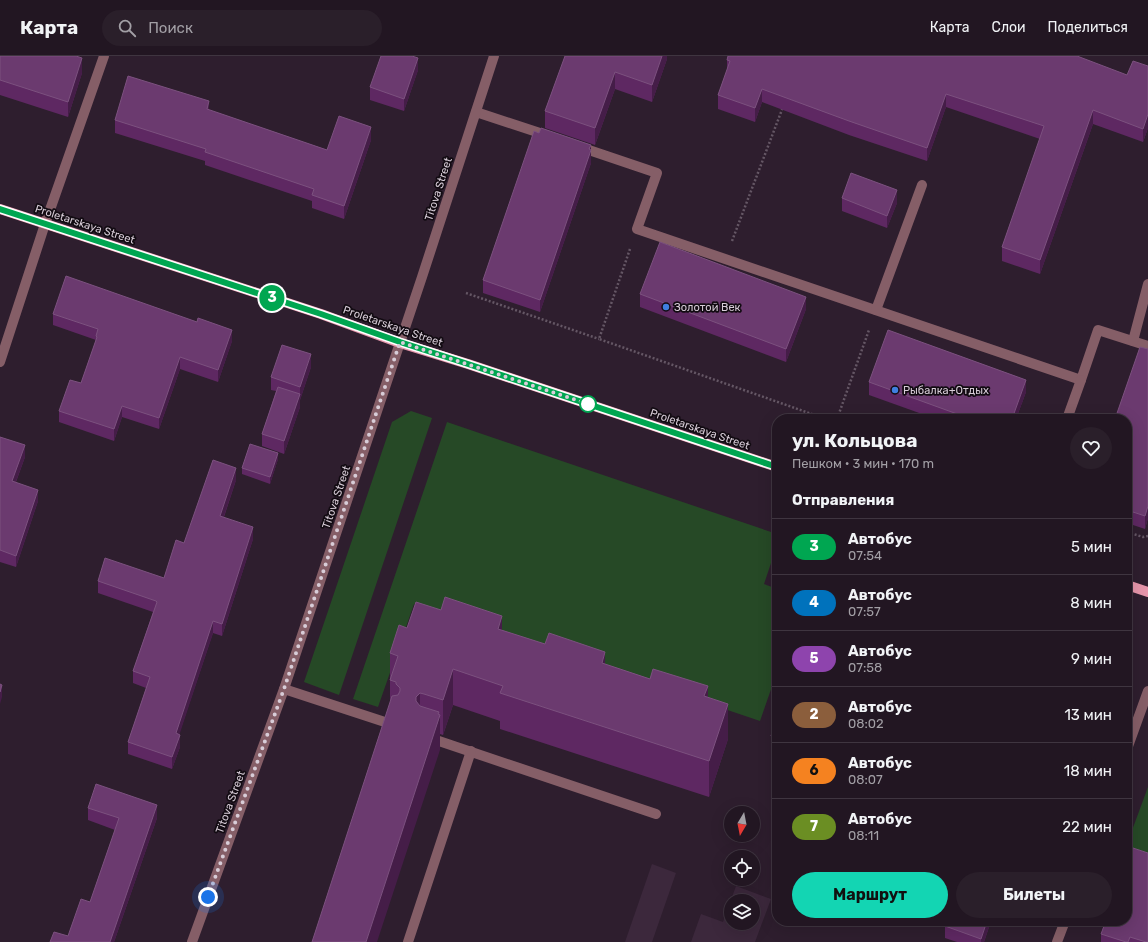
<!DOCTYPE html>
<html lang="ru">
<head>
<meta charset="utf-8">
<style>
	:root { --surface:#221622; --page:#2a1f2a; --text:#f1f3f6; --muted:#a29fa5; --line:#3f3540; --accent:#13d5b3 }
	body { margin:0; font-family:Rubik,sans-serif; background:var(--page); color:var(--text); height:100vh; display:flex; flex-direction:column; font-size:15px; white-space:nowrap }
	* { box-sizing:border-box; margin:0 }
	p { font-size:13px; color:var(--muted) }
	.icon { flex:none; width:22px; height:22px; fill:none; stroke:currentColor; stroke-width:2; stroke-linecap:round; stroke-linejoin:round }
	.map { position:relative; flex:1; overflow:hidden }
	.panel { position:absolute; left:772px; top:358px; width:360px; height:512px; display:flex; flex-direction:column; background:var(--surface); border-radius:16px; box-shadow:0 4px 16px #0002,0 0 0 1px var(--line) }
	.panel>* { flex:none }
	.badge { padding:0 8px; border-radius:13px; font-size:14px; line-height:26px }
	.needle { width:26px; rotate:190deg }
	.controls { position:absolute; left:724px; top:750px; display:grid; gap:8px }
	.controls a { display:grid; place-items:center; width:36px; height:36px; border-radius:50%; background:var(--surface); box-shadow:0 4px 16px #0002,0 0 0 1px var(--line); font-size:20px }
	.you { position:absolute; width:20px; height:20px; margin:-10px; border:3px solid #fff; border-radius:50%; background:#1a73e8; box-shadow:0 0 0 6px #1a73e833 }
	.map>.badge { position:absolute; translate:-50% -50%; box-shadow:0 0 0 2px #fff }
	h2 { padding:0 20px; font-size:15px; line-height:36px }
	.round { display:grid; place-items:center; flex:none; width:42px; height:42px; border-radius:21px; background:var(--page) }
	.summary { display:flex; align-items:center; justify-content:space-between; height:68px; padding:0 20px }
	h1 { font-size:19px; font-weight:700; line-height:30px }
	.button { display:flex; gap:8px; margin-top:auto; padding:8px 20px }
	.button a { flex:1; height:46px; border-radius:24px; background:var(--accent); color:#111; font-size:16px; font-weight:700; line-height:46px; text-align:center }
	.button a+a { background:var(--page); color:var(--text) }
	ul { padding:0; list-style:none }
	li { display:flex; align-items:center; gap:12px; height:56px; padding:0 20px; border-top:1px solid var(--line) }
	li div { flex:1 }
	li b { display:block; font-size:15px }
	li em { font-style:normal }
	li .badge { min-width:44px; font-weight:700; text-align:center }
	header { display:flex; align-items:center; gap:24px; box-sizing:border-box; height:56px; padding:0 20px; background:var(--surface); border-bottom:1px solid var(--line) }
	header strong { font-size:19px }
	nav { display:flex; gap:22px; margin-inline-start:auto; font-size:14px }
	.search { width:280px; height:36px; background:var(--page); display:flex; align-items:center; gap:10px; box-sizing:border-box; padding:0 14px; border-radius:22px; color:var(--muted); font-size:15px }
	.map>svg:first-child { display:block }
	.built { fill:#3c283c; fill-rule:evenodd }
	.green { fill:#264926 }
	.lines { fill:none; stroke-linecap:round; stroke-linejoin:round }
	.path { stroke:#655765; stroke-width:2.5; stroke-dasharray:2 2; stroke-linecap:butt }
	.minor { stroke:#855e67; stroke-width:10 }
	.major { stroke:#e595aa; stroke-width:10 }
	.wall { fill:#5e2862 }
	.shaded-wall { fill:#451d48 }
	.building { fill:#6b3a6f; stroke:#7c517f }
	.line-casing { stroke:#fff; stroke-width:9 }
	.line { stroke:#00a651; stroke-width:6 }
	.walk { stroke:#d8cdd8; stroke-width:4; stroke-dasharray:0 7.2 }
	.shop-dot { fill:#3f7fe0; stroke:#120b12; stroke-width:1.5 }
	.stop-dot { fill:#fff; stroke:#00a651; stroke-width:2 }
	.labels { text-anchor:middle; stroke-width:3.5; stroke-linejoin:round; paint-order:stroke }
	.street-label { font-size:11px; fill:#d8cdd8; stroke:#120b12 }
	.poi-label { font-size:11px; fill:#d8cdd8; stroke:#120b12; text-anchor:start }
</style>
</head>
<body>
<header>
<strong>Карта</strong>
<div class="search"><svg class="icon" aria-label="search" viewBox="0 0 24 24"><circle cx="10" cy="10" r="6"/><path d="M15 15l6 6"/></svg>Поиск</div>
<nav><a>Карта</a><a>Слои</a><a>Поделиться</a></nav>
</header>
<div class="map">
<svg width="1148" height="886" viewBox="0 0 1148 886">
	<rect width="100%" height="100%" fill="#2e1e2e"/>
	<g class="built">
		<polygon points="652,808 676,817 652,886 625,886"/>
		<path d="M736,830L771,843L755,886H691L701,858L723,866ZM731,845H753V867H731Z"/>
	</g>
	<g class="green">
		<polygon points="411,355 432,362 339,639 304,626 392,366"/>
		<polygon points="447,366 777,478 777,489 764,528 777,533 777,616 760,665 414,548 378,651 353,643"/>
		<polygon points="1148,731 1148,800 1127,793 1127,788"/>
	</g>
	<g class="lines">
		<g class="path">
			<polyline points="732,185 783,51"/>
			<polyline points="630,193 599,283 826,363"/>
			<polyline points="466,237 599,283"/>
			<polyline points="837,363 869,274"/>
			<polyline points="1127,476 1143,481 1148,480"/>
		</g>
		<g class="minor">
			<polyline points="476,56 546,79"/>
			<polyline points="580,91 657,117 637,173 1081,324 1098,274 1148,290"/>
			<polyline points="876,254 922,129"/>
			<polyline points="1133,285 1148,228"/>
			<polyline points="0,306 45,168 104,0"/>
			<polyline points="1067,363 1081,324"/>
			<polyline points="284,633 394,669"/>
			<polyline points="427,681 656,758"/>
			<polyline points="1127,693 1148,635"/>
			<polyline points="192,886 284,633 422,221 494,0"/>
			<polyline points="408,886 471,695"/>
			<polyline points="1057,886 1065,865"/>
		</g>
		<g class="major">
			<polyline points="0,153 321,258 400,287 468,308 777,411"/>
			<polyline points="1127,529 1148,536"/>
		</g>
	</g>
	<g class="wall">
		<polygon points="0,0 82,17 68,61 0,39"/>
		<polygon points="565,0 667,0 667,3 652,46 615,33 595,89 545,72 545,55"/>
		<polygon points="727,4 1127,19 1148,10 1148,72 1143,86 1093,68 1040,218 1002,205 1002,191 1040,83 946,51 927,105 849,79 762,46 755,66 718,53 718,39 727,14"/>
		<polygon points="418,14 404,55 370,44 370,31"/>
		<polygon points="209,54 327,94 371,84 344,163 312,152 312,145 205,109 205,105 115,77 115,64"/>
		<polygon points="539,77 591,94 591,107 540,256 483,237 483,224"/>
		<polygon points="842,142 897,147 887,172 842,155"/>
		<polygon points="640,238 806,253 786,306 640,251"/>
		<polygon points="53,258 232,285 218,326 180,313 159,373 122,361 114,385 59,366 59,355 81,327 96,284 53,269"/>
		<polygon points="1148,293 1148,462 1145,473 1127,467 1127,363"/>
		<polygon points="311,311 300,344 300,351 284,398 262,390 262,378 276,335 271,334 271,321"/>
		<polygon points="869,326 1026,336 1016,363 936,363 869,339"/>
		<polygon points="0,381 25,401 16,426 38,445 16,511 0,506"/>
		<polygon points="278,403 270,428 242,418 242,412"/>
		<polygon points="236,424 224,461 253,483 222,580 213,577 179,678 180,691 172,713 128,698 128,686 146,632 133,627 133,615 153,556 98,537 98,525 164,522 184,487"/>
		<polygon points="407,572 502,574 708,642 728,683 709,741 500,673 500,665 453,649 443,679 440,678 440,694 390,645 390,597"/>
		<polygon points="777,660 777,693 771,691 771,680"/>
		<polygon points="88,752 157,762 114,886 50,886 68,880 90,846 115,774 88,764"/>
		<polygon points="947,865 991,865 984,886 957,886 945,882 945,870"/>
		<polygon points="1103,865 1127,865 1148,886 1101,886 1101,878 1103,871"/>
	</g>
	<g class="shaded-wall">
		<polygon points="662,0 667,0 667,3 652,46 652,29"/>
		<polygon points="82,2 82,17 68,61 68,46"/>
		<polygon points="418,2 418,14 404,55 404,43"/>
		<polygon points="615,16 615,33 595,89 595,72"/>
		<polygon points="762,33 762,46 755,66 755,52"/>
		<polygon points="946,38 946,51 927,105 927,92"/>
		<polygon points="209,45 209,58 207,53"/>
		<polygon points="1093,54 1093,68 1040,218 1040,204"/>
		<polygon points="1148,58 1148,72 1143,86 1143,73"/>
		<polygon points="371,71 371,84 344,163 344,150"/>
		<polygon points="591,89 591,96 591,94 591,107 540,256 540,244"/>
		<polygon points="897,134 897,147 887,172 887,160"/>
		<polygon points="806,241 806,253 786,306 786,293"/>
		<polygon points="232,274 232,285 218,326 218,314"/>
		<polygon points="311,298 311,311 300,344 300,331"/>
		<polygon points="180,301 180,313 159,373 159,362"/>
		<polygon points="1026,324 1026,336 1016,363 1012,363"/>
		<polygon points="300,338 300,351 284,398 284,385"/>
		<polygon points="122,350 122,361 114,385 114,373"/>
		<polygon points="25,389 25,401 12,436 12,425"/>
		<polygon points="278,397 278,403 270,428 270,421"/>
		<polygon points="236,412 236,424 220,472 220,460"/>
		<polygon points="38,434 38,445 16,511 16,500"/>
		<polygon points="1148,450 1148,462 1145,473 1145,460"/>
		<polygon points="253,471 253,483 222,580 222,568"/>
		<polygon points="502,560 502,595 498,573"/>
		<polygon points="213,565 213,577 176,689 176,677"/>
		<polygon points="605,596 605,631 602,607"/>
		<polygon points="453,613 453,649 443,679 443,644"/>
		<polygon points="2,629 2,641 0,648 0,636"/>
		<polygon points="708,630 708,665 704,640"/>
		<polygon points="420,637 420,673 416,677 416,641"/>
		<polygon points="728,648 728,683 709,741 709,705"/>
		<polygon points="439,656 439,662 440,659 440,694 377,886 366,886"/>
		<polygon points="180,679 180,691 172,713 172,701"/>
		<polygon points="157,749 157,762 114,886 110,886"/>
		<polygon points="987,865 991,865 984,886 981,886 981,883"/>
	</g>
	<g class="building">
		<polygon points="0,0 76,0 82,2 68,46 0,24"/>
		<polygon points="381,0 412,0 418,2 404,43 370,31"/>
		<polygon points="565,0 662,0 652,29 615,16 595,72 545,55"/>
		<polygon points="728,0 1077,0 1127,19 1133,5 1148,10 1148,58 1143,73 1093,54 1040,204 1002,191 1044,70 946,38 927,92 849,65 762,33 755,52 718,39 730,5 727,4"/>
		<polygon points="128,20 209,45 207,53 327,94 339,60 371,71 344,150 312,139 314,133 205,96 206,93 115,64"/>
		<polygon points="541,72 591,89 589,93 591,94 540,244 483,224 534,75 539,77"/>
		<polygon points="851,117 897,134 887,160 842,142"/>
		<polygon points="660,186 806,241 786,293 640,238"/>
		<polygon points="66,220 197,266 198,262 232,274 218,314 180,301 159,362 122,350 114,373 59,355 70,324 81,327 97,281 96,280 98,273 53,258"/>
		<polygon points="888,274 1026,324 1012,363 971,363 869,326"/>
		<polygon points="282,289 311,298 300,331 271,321"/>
		<polygon points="1140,291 1148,293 1148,450 1145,460 1127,454 1127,363 1115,363"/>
		<polygon points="278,331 300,338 284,385 262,378"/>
		<polygon points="0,381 25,389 12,425 38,434 16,500 0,494"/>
		<polygon points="250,388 278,397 270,421 242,412"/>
		<polygon points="213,404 236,412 220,460 253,471 222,568 213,565 176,677 180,679 172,701 128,686 150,621 133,615 157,546 156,545 98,525 105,502 164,522 176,484 184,487"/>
		<polygon points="445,541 502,560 498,573 545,588 549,577 605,596 602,607 650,623 653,613 708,630 704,640 728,648 709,705 500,637 503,630 453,613 443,644 424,638 420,637 416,641 416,645 420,650 439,656 438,658 440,659 366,886 312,886 392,640 398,639 400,635 400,632 396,628 396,626 390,624 398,600 390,597 399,569 407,572 416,546 441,554"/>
		<polygon points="0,628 2,629 0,636"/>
		<polygon points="777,660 777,682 771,680"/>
		<polygon points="96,728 157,749 110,886 50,886 54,876 68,880 81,843 90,846 119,762 88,752"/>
		<polygon points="1127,790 1148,797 1148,886 1146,886 1130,881 1128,886 1126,886 1101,878 1106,865 1127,865"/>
		<polygon points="947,865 987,865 981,883 945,870"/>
	</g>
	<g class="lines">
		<g class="line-casing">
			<polyline id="line" points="0,153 321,258 400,286 468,308 777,411"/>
		</g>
		<use href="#line" class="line"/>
		<polyline class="walk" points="208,841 284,633 400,286 588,348"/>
	</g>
	<g class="shop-dot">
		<circle cx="666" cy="251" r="4"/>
		<circle cx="895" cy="334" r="4"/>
	</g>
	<circle class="stop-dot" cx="588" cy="348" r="8"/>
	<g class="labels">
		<g class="street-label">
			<text transform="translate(438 133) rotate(-72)" y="4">Titova Street</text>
			<text transform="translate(85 168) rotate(18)" y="4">Proletarskaya Street</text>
			<text transform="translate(393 270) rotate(19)" y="4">Proletarskaya Street</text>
			<text transform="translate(700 373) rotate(19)" y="4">Proletarskaya Street</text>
			<text transform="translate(336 441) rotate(-71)" y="4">Titova Street</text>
			<text transform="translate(230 746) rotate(-70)" y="4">Titova Street</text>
		</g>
		<g class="poi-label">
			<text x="674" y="255">Золотой Век</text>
			<text x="903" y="338">Рыбалка+Отдых</text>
		</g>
	</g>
</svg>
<div class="controls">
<a><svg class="needle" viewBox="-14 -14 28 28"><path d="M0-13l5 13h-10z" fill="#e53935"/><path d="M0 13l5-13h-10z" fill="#a29fa5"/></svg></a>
<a><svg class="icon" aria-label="locate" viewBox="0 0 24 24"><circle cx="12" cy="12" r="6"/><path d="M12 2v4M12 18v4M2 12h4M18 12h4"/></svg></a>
<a><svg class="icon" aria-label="layers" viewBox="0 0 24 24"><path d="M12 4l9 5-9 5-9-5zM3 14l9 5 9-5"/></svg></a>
</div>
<div class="you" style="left:208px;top:841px"></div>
<b class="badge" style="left:272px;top:242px;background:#00a651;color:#fff">3</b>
<section class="panel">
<div class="summary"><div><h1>ул. Кольцова</h1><p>Пешком · 3 мин · 170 m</p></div><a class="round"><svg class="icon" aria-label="heart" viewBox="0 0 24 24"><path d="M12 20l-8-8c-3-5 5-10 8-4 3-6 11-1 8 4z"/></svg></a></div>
<h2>Отправления</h2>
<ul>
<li><span class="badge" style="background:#00a651;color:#fff">3</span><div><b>Автобус</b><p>07:54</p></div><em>5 мин</em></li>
<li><span class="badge" style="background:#0072bc;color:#fff">4</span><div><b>Автобус</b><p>07:57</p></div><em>8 мин</em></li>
<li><span class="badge" style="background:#8e44ad;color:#fff">5</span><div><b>Автобус</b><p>07:58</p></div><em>9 мин</em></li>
<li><span class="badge" style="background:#8b5e3c;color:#fff">2</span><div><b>Автобус</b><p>08:02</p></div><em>13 мин</em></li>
<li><span class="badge" style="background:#f58220;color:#111">6</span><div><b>Автобус</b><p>08:07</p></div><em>18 мин</em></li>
<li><span class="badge" style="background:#6b8e23;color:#fff">7</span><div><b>Автобус</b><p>08:11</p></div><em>22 мин</em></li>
</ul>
<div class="button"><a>Маршрут</a><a>Билеты</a></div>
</section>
</div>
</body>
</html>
